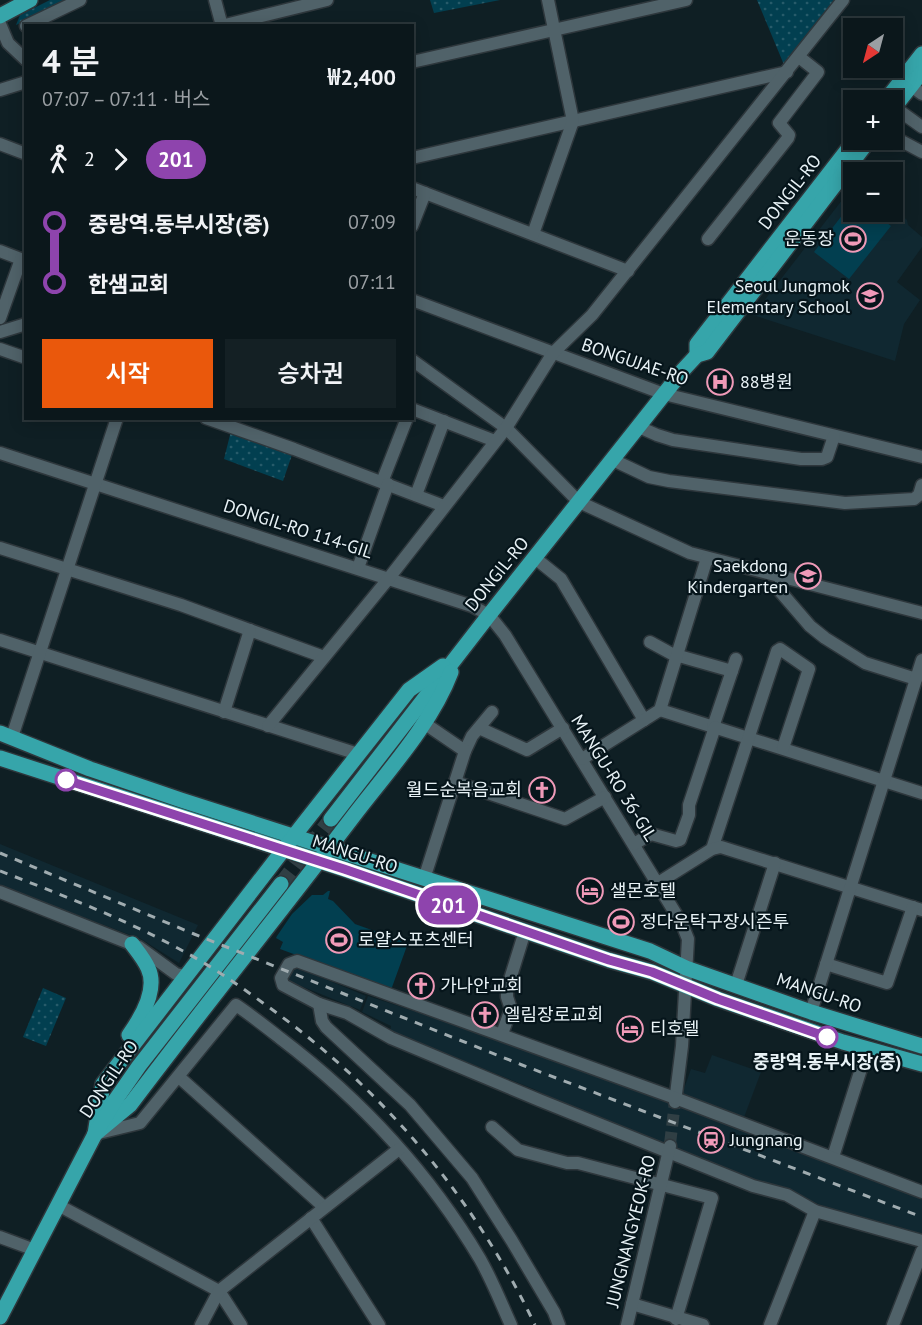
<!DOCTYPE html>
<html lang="ko">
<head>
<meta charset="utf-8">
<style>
	:root { --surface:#0b171b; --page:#142024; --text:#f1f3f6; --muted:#9a9fa3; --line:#2b363a; --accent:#ea580c }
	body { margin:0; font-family:"PT Sans","Noto Sans KR",sans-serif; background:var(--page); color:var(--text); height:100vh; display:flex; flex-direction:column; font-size:22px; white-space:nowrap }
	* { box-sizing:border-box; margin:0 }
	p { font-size:20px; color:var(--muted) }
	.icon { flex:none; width:33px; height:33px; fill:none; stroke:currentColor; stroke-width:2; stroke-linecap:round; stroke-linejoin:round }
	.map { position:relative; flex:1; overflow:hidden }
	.sheet { position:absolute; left:24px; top:24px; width:390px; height:396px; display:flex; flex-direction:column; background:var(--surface); border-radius:0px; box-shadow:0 3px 15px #0003,0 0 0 2px var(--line) }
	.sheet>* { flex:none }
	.badge { padding:0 12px; border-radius:20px; font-size:21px; line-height:39px }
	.needle { width:39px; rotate:216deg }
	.tools { position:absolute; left:843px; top:18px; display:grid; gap:12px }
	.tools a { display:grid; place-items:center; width:60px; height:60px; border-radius:0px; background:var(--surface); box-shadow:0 3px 15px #0003,0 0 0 2px var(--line); font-size:30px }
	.map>.badge { position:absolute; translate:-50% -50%; box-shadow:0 0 0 3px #fff }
	.legs { display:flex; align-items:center; gap:9px; height:66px; padding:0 18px; font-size:20px }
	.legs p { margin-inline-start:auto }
	.head { display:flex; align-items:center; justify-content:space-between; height:102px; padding:0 18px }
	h1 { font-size:33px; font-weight:600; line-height:45px }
	.cta { display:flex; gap:12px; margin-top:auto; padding:12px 18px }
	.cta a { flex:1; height:69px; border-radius:0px; background:var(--accent); color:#fff; font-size:24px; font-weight:600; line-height:69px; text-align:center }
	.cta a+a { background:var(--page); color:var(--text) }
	ul { padding:0 18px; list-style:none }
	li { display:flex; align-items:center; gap:21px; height:60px; font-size:22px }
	li i { display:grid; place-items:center; width:9px; height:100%; margin:0 8px; background:currentColor }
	li i::after { content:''; width:15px; height:15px; margin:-8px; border:4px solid; border-radius:50%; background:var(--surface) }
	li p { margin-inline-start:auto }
	li:first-child i { background:linear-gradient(#0000 50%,currentColor 0) }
	li:last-child i { background:linear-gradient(currentColor 50%,#0000 0) }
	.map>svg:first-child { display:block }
	.built { fill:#102831 }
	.grass { fill:url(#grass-dots) }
	.pitch { fill:#023f50 }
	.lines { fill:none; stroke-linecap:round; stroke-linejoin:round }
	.minor-tunnel { stroke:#303f44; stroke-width:12; stroke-dasharray:12 6; stroke-linecap:butt }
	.major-tunnel { stroke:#303f44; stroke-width:15; stroke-dasharray:15 8; stroke-linecap:butt }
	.minor-casing { stroke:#2e373c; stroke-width:15 }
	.major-casing { stroke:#2e373c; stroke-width:18 }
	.minor { stroke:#506269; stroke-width:12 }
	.major { stroke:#36a5aa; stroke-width:15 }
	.rail { stroke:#a0acb0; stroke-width:3; stroke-dasharray:8 8; stroke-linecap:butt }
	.line-1-casing { stroke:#fff; stroke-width:14 }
	.line-1 { stroke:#8e44ad; stroke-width:9 }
	.stop-1-dot { fill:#fff; stroke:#8e44ad; stroke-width:3 }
	.labels { text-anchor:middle; stroke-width:4.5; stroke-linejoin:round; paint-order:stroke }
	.street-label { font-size:18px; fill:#e8f2f6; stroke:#06151b }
	.poi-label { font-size:18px; fill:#e8f2f6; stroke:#06151b; text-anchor:start }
	.stop-label { font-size:18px; font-weight:bold; fill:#e8f2f6; stroke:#06151b }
</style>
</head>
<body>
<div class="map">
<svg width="922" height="1325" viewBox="0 0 922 1325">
	<defs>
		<pattern id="grass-dots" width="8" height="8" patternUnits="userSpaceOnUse" patternTransform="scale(1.5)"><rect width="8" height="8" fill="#023f50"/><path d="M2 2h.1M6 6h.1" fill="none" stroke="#275b6a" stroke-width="1.8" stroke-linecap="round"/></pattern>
	</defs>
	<rect width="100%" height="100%" fill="#0f1f24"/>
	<g class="built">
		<polygon points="853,186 854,212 892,212 893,208 907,220 908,225 922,237 922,247 897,282 920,300 904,324 895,361 753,315"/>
		<polygon points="0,844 198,925 179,963 141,939 0,886"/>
		<polygon points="294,966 366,996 360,1010 286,980"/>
		<polygon points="368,996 585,1067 873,1177 922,1200 922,1234 881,1222 855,1218 569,1108 536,1090 390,1031 391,1026 362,1012"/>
		<polygon points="712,1055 761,1072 743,1120 681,1097 691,1069 705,1073"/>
	</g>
	<g class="grass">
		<polygon points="50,0 70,0 16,25 20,15"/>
		<polygon points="430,0 500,0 434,13"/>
		<polygon points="757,0 843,0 787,72"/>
		<polygon points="232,427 294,449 283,481 224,459"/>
		<polygon points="43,988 66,998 46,1046 23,1037"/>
	</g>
	<g class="pitch">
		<polygon points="853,201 854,212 872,212 891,226 849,279 814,252"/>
		<polygon points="328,891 330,891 328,899 333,901 355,924 408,943 391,990 280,949 283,942 276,938 277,936 292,914 312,895 323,895"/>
	</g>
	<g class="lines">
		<polyline class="minor-tunnel" points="670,1144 675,1102"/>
		<polyline class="major-tunnel" points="281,884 331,819"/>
		<g class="minor-casing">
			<g id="minor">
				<polyline points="215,0 222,26"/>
				<polyline points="0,24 8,43 26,60"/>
				<polyline points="26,26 80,0"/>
				<polyline points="221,26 327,0"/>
				<polyline points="412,62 686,0"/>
				<polyline points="911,86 922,94"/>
				<polyline points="0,90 26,82"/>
				<polyline points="894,107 922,127"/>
				<polyline points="892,136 922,152"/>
				<polyline points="0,144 26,154"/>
				<polyline points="412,158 787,72"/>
				<polyline points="412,188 628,271"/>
				<polyline points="412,226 425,193"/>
				<polyline points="533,234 573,121 548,0"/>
				<polyline points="708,239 788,138 789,135 779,123 818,72 799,57"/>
				<polyline points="0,251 26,261"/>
				<polyline points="412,300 664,394 922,457"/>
				<polyline points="0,318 21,259"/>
				<polyline points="0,332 26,324"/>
				<polyline points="0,349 26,358"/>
				<polyline points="412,360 506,428 579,502 690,553 922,613"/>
				<polyline points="412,409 495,441"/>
				<polyline points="206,418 294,449 444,506"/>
				<polyline points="639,427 657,435 673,440 801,459 822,459 827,457 834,436"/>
				<polyline points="0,453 472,606 489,615 505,635 682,924 688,939 682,1046 675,1102"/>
				<polyline points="613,460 649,477 669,481 845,503 914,499 919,495 922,485"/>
				<polyline points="382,482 407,418"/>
				<polyline points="416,495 444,421"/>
				<polyline points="0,548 181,605 324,657"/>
				<polyline points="535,558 561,579 644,720"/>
				<polyline points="358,568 388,484"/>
				<polyline points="782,577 779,590 810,626 825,638 865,663 916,679"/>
				<polyline points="0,640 358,754"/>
				<polyline points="650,642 672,654 732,671"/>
				<polyline points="660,710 922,793"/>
				<polyline points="224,712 250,630"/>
				<polyline points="268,726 389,578 506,428 553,353 592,315 843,0"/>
				<polyline points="713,727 736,659"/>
				<polyline points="479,728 527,750 563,728"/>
				<polyline points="12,737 117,418"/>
				<polyline points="465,751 472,736 492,712"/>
				<polyline points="582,759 660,710 707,558"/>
				<polyline points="455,782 565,819 605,797"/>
				<polyline points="634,844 651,834 676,841 680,840 689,815 689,805 715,727"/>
				<polyline points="712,849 777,651 780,649 809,669 783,748"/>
				<polyline points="424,879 465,751 424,723"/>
				<polyline points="658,883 712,849 721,847 922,910"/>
				<polyline points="0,892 139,947 176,974 185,976"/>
				<polyline points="826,964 887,983 913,907"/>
				<polyline points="736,985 775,863"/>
				<polyline points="319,1004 322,1021 326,1027 410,1105 472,1178 512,1241 554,1312 559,1325"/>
				<polyline points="811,1012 922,660"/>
				<polyline points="502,1034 511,1009 507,997 507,989 525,931"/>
				<polyline points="179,1077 324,1207"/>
				<polyline points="492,1127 518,1150 567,1163 578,1163 712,1198 676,1319"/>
				<path d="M99,1133L140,1123L236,1005C251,1015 266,1027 280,1038C359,1098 429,1173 480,1259C492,1280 501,1303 511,1325"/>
				<polyline points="833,1157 867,1050"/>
				<polyline points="922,1192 675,1098 297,961 289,964 281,978 283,985 319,1004 347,1013 391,1038 539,1100 753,1186 787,1195 815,1211 922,1241"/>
				<polyline points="58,1205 219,1291 241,1325"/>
				<polyline points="311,1218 379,1325"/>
				<polyline points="0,1237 35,1250"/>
				<polyline points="632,1304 703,1325"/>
				<polyline points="201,1325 219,1291 399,1149"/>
				<polyline points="627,1325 670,1146"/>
				<polyline points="770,1325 815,1211"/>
				<polyline points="893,1325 922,1251"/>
			</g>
		</g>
		<g class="major-casing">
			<g id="major">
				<polyline points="0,16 30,0"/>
				<polyline points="886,100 922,54"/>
				<polyline points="892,110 922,72"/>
				<polyline points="697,355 697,344 855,140"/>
				<polyline points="0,733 90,769 181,800 650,951 686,968 811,1012 922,1046"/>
				<polyline points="0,758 344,869 609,960 652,972 718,999 843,1042 922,1064"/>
				<polyline points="331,819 489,615 684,369 697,355 707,352 710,348 869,140"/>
				<path d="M129,1035C141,1018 158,989 148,968C144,959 138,952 132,944"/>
				<polyline points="95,1134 103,1084 301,827 409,690 443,666"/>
				<path d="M95,1134L130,1105C203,1008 279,914 352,818C386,773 431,725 451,672"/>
				<polyline points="0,1317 95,1134 114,1102 139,1066 281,884"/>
			</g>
		</g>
		<use href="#minor" class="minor"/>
		<use href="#major" class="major"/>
		<g class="rail">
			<polyline points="0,853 194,934 522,1065 922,1217"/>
			<path d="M0,871C62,895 125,919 183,951C211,966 237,984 263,1003C380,1086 473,1195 535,1325"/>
		</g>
	</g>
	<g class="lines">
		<g class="line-1-casing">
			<polyline id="line-1" points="66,780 344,869 609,960 652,972 718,999 827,1037"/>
		</g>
		<use href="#line-1" class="line-1"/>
	</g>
	<defs>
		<g id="stadium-ring" transform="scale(1.35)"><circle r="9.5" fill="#06151b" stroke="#ef9ab8" stroke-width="1.5"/><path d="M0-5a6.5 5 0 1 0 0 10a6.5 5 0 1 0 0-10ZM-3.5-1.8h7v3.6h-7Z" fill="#ef9ab8"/></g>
		<g id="school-ring" transform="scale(1.35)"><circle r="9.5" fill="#06151b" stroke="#ef9ab8" stroke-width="1.5"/><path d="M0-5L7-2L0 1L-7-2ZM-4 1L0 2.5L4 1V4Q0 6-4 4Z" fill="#ef9ab8"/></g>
		<g id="hospital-ring" transform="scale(1.35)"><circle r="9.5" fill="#06151b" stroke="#ef9ab8" stroke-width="1.5"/><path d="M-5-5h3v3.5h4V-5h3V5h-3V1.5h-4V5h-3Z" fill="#ef9ab8"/></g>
		<g id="church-ring" transform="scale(1.35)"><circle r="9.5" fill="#06151b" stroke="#ef9ab8" stroke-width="1.5"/><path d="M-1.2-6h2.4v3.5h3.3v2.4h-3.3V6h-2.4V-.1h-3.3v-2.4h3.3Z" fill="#ef9ab8"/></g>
		<g id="hotel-ring" transform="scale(1.35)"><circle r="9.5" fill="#06151b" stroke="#ef9ab8" stroke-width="1.5"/><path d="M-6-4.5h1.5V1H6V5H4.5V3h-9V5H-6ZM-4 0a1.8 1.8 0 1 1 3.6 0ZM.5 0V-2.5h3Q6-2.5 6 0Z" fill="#ef9ab8"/></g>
		<g id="station-ring" transform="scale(1.35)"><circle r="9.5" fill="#06151b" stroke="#ef9ab8" stroke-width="1.5"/><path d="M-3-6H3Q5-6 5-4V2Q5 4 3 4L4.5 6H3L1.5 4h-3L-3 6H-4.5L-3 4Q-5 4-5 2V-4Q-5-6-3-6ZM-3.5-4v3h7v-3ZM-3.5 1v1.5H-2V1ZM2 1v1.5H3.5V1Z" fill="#ef9ab8"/></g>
	</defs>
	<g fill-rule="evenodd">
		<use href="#stadium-ring" x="853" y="239"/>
		<use href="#school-ring" x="870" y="296"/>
		<use href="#hospital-ring" x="720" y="382"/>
		<use href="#school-ring" x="808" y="576"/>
		<use href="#church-ring" x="542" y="790"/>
		<use href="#hotel-ring" x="590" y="891"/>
		<use href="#stadium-ring" x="621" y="922"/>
		<use href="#stadium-ring" x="339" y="940"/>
		<use href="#church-ring" x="421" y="986"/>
		<use href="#church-ring" x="485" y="1015"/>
		<use href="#hotel-ring" x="630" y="1029"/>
		<use href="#station-ring" x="711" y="1140"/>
	</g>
	<g class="stop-1-dot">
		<circle cx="66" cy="780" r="10"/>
		<circle cx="827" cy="1037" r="10"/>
	</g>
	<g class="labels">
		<g class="street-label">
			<text transform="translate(790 192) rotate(-52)" y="6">DONGIL-RO</text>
			<text transform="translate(635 362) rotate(19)" y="6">BONGUJAE-RO</text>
			<text transform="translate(298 529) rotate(18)" y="6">DONGIL-RO 114-GIL</text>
			<text transform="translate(497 574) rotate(-51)" y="6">DONGIL-RO</text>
			<text transform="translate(614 778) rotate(58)" y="6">MANGU-RO 36-GIL</text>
			<text transform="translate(355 854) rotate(18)" y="6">MANGU-RO</text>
			<text transform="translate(819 993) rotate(19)" y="6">MANGU-RO</text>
			<text transform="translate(109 1079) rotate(-56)" y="6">DONGIL-RO</text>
			<text transform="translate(631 1231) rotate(-76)" y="6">JUNGNANGYEOK-RO</text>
		</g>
		<g class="poi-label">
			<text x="834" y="245" text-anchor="end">운동장</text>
			<text x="850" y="292" text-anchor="end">Seoul Jungmok<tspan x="850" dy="21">Elementary School</tspan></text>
			<text x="740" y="388">88병원</text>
			<text x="788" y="572" text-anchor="end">Saekdong<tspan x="788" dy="21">Kindergarten</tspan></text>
			<text x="522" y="796" text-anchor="end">월드순복음교회</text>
			<text x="610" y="897">샐몬호텔</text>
			<text x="640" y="928">정다운탁구장시즌투</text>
			<text x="358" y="946">로얄스포츠센터</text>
			<text x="440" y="992">가나안교회</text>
			<text x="504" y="1021">엘림장로교회</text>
			<text x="650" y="1035">티호텔</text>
			<text x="730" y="1146">Jungnang</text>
		</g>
		<g class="stop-label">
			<text x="827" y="1068">중랑역.동부시장(중)</text>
		</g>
	</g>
</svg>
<div class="tools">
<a><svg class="needle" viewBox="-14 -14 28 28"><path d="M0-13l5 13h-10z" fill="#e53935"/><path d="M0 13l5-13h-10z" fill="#9a9fa3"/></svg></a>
<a>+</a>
<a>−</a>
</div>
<b class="badge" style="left:448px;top:905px;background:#8e44ad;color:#fff">201</b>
<section class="sheet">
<div class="head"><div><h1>4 분</h1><p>07:07 – 07:11 · 버스</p></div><b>₩2,400</b></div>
<div class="legs"><svg class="icon" aria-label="walk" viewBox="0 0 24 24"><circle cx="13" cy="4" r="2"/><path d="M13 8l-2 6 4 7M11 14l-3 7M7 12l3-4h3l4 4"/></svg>2<svg class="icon" aria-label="forward" viewBox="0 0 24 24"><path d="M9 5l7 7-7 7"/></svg><b class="badge" style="background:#8e44ad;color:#fff">201</b></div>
<ul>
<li><i style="color:#8e44ad"></i><b>중랑역.동부시장(중)</b><p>07:09</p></li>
<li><i style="color:#8e44ad"></i><b>한샘교회</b><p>07:11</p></li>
</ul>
<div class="cta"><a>시작</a><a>승차권</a></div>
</section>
</div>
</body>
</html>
